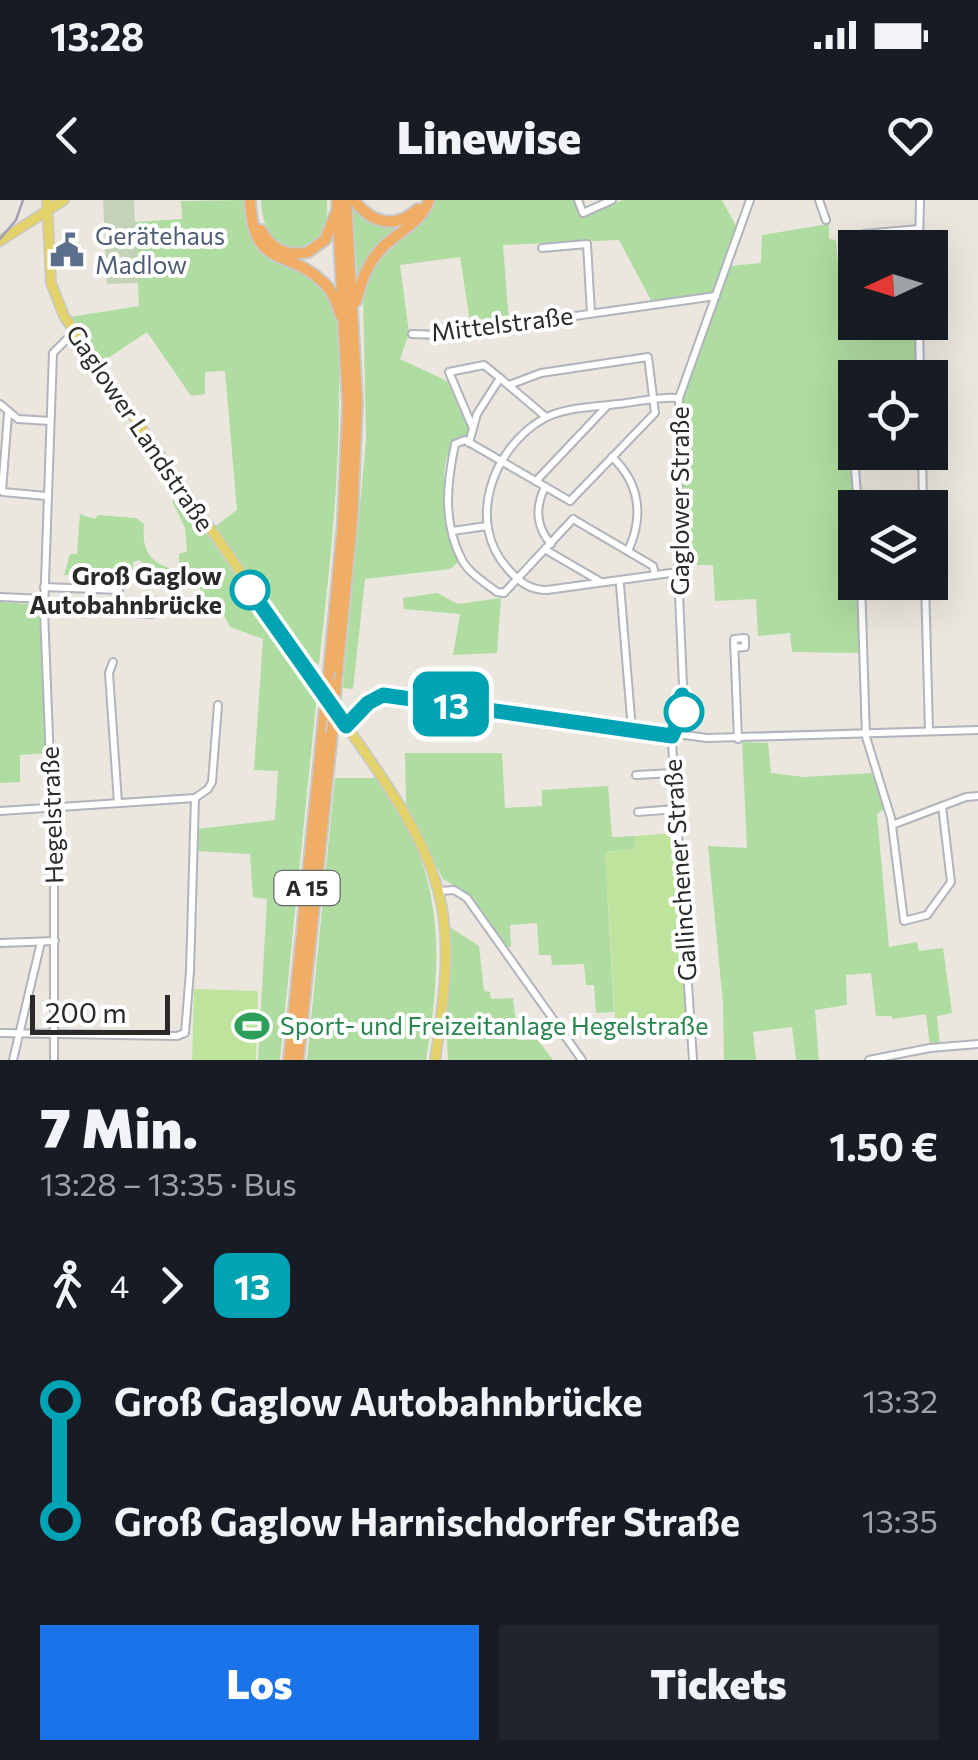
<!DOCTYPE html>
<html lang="de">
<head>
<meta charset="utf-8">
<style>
	:root { --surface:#171b24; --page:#20242c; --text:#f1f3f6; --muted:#9ea1a6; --accent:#1a73e8 }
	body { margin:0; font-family:Commissioner,sans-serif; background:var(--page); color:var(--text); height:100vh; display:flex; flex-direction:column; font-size:38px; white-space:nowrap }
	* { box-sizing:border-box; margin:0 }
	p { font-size:32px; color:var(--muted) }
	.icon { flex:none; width:55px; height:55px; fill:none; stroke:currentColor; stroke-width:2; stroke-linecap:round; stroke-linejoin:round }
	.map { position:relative; height:860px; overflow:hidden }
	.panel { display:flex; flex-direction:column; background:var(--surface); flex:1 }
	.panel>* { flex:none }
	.badge { padding:0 20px; border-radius:15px; font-size:35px; line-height:65px }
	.needle { width:65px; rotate:266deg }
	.buttons { position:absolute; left:838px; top:30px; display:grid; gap:20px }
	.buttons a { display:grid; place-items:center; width:110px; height:110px; border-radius:0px; background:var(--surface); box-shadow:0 10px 40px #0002; font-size:50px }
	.scale { position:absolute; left:30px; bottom:25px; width:140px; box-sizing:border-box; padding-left:10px; border:5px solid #2a2a2a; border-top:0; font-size:28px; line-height:35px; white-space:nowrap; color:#2a2a2a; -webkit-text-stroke:8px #fff; paint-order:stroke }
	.map>.badge { position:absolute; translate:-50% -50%; box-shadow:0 0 0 5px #fff }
	.legs { display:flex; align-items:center; gap:15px; height:110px; padding:0 40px; font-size:32px }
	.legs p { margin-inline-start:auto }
	.head { display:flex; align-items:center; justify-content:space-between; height:170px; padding:0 40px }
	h1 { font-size:55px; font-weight:800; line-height:75px }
	.cta { display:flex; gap:20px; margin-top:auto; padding:20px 40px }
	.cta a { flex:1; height:115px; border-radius:0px; background:var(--accent); color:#fff; font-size:40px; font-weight:800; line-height:115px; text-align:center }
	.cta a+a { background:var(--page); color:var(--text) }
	ul { padding:0 40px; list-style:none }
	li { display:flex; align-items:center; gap:35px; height:120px; font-size:38px }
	li i { display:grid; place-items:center; width:15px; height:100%; margin:0 12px; background:currentColor }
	li i::after { content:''; width:25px; height:25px; margin:-12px; border:8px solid; border-radius:50%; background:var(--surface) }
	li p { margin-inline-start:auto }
	li:first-child i { background:linear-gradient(#0000 50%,currentColor 0) }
	li:last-child i { background:linear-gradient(currentColor 50%,#0000 0) }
	.status { display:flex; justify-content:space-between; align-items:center; height:70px; padding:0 50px; background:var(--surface); direction:ltr }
	.status svg { height:28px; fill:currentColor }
	header { display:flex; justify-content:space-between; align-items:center; height:130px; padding:0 40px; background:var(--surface); font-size:45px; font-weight:800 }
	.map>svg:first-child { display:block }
	.green { fill:#afdca0 }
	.cemetery { fill:#c2d3b7 }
	.pitch { fill:#bee39c }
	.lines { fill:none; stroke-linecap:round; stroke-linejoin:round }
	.minor-casing { stroke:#b1b3bd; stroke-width:10 }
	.major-casing { stroke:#c8c8c8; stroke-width:12 }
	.highway-casing { stroke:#c8c8c8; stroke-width:14 }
	.minor { stroke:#fff; stroke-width:6 }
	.major { stroke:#e3d26b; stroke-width:9 }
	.highway { stroke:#efad65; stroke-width:10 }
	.tram { stroke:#a1a2b3; stroke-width:2.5 }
	.highway-bridge-casing { stroke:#c8c8c8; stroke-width:14; stroke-linecap:butt }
	.highway-bridge { stroke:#efad65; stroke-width:10 }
	.line-1-casing { stroke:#fff; stroke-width:22 }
	.line-1 { stroke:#00a3b4; stroke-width:15 }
	.stop-1-dot { fill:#fff; stroke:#00a3b4; stroke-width:5 }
	.labels { text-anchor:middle; stroke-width:8; stroke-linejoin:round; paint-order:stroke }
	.shield { fill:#fff; stroke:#6a6a6a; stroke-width:2.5 }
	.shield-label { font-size:22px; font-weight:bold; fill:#2a2a2a }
	.service-label { font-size:25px; fill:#4e5e75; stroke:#fff; text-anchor:start }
	.street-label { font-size:25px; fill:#2a2a2a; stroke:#fff }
	.stop-label { font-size:25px; font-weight:bold; fill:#2a2a2a; stroke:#fff; text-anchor:end }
	.leisure-label { font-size:25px; fill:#27864d; stroke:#fff; text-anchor:start }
</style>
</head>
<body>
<div class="status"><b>13:28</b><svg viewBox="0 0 49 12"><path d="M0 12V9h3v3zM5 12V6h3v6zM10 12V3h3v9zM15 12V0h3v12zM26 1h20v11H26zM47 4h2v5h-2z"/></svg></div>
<header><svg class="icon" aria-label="back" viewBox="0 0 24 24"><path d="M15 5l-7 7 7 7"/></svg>Linewise<svg class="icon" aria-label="heart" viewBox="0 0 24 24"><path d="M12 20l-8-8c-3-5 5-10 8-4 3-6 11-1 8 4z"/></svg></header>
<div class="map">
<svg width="978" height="860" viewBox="0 0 978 860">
	<rect width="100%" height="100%" fill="#ebe7de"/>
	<g class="green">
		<path d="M245,0C251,91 311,48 332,103C342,131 339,166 339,195C339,287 329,374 319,464L308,461L213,328L237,310L225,171L205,172V194L191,196L147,132L101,163L70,117L139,106L135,22L182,19L181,1Z"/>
		<path d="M261,0H327C329,34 319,48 284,48C267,34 262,22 261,0Z"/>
		<path d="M434,0H575L583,17L623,0H722L736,26L712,94L652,102L619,40L503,45L509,123L471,128L460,57L400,65L409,133L400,159L447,181L470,227L468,236C425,244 452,334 461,360L450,369L365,379L353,489L343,488L366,240L363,89L374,64L423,20Z"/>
		<path d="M352,3C367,26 389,32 413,18C391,37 370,51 358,79Z"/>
		<polygon points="829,24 829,39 836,40 841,102 855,101 855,122 918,123 918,166 846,170 855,305 855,382 859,383 862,453 792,452 790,433 758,436 756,399 715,401 713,365 682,365 683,199 730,66 761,63 762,35"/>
		<path d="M172,301H184L317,494L280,860H258L267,699L253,697L250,654L197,651L198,629L275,620L278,571L254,570L263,439L230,427L225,417L205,405L199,385L180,377L159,375L139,360L133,362V374L128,377L64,375L70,354H77L80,314L95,319L98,315L136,318L144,324C141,353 152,365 179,370V354L187,351L185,328Z"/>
		<polygon points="437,393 458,404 501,398 497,453 453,455 460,414 404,409 403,398"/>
		<polygon points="0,402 41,405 47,553 20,555 20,582 0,583"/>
		<polygon points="742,542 768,543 771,573 804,577 872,573 886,608 877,614 889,747 917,742 919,751 943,748 952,813 937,816 940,846 930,847 926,814 893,819 891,816 876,816 871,773 846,775 847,805 815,810 819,860 796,860 792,827 753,832 756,860 724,860 723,804 708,646 747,648"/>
		<polygon points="405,553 502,553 505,608 542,606 542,590 608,586 612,637 635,636 636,649 605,652 614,812 596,813 594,785 586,785 584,764 552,765 551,755 539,755 537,723 510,725 511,747 507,747 468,694 443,679 406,604"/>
		<path d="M335,578H376C388,598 402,617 412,638C446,710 438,785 426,860H307Z"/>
		<path d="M448,726L479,746L484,791L490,792L491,799L513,798L518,840H538L553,860H448C445,815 449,771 448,726Z"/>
	</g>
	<polygon class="cemetery" points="103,0 134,0 138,83 107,84"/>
	<g class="pitch">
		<polygon points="676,633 688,828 616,834 605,652 636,649 635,636"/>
		<polygon points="194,789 258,791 256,860 192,860"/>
	</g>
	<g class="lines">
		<g class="minor-casing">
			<g id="minor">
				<polyline points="578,0 583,13 612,0"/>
				<polyline points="819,0 826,20"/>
				<polyline points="542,48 587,44 591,113"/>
				<polyline points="865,48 864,34 919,29"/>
				<polyline points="919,48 920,0"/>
				<polyline points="919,122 920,178"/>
				<polyline points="412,134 441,135 716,96"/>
				<polyline points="500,178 546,217"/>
				<polyline points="509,185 541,173 648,157 655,213 570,301"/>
				<polyline points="0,204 18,219 50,221"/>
				<polyline points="853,242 858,308"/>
				<polyline points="469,243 477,214 500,178 484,165 449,172 472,226"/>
				<polyline points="922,252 923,308"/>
				<path d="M612,257C640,283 644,317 628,351"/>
				<polyline points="536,281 607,206"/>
				<path d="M545,287C535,307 536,327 551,344"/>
				<polyline points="2,291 8,214"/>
				<polyline points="3,292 46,296"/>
				<path d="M570,301L465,240L455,244C447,283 442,322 462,360C469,373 485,383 497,392L504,393L573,319"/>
				<polyline points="573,319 653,366 655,375"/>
				<polyline points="452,331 487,326"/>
				<polyline points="546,350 601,382"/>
				<path d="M678,372L547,390C530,390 519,382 508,369C465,322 493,248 543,219C564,207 595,207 618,204C638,202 660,196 679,198"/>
				<polyline points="861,382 866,537 891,618 904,721 927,715 951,682 942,606"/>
				<polyline points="925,382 929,531"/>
				<polyline points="620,385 632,530"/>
				<polyline points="44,387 119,390 119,412 152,414"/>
				<polyline points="0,397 44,399"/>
				<polyline points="734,448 745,447 745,438 734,439 738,539"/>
				<polyline points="113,462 109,473 118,603"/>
				<polyline points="346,526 372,500 383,495 707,538 978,530"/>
				<polyline points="636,575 674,573"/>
				<polyline points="0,611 195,598 208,589 212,582 218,505"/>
				<polyline points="638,612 676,609"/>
				<polyline points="892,625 966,597 978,596"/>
				<polyline points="440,691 454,690 467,698 582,860"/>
				<polyline points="0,743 55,741"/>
				<polyline points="0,833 177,836 185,833 190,771 195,598"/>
				<polyline points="13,860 41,742"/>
				<polyline points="54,860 54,665 44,410 53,153 74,132"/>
				<polyline points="693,860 672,543 682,526 684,508 678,372 679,198 750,0"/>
				<polyline points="869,860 930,848 978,844"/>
			</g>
		</g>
		<g class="major-casing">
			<g id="major">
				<path d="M47,0L51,83L64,116L377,570C453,683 455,728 435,860"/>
				<polyline points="0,41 64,0"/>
			</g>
		</g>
		<g class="highway-casing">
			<g id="highway">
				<path d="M250,0C253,70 286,47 323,82C333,91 337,104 341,116"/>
				<path d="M354,0C371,23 395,30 418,9"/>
				<path d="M261,30C271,49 287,57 308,52L325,40L336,13"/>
				<path d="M356,101C362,79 368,61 385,45C402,30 421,22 429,0"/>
				<polyline points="329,471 343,323 348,206 337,0"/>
				<polyline points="336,484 352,321 357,201 346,0"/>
				<polyline points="289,860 324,516"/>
				<polyline points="298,860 332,533"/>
			</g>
		</g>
		<use href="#minor" class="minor"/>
		<use href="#major" class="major"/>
		<use href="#highway" class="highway"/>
		<polyline class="tram" points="0,39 16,20 23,0"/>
		<g class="highway-bridge-casing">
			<g id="highway-bridge">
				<polyline points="324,516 329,471"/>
				<polyline points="332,533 336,484"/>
			</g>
		</g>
		<use href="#highway-bridge" class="highway-bridge"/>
	</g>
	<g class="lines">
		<g class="line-1-casing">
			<polyline id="line-1" points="250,390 346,526 368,503 383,495 672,536 680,517 682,495 684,512"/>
		</g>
		<use href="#line-1" class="line-1"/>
	</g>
	<defs>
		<g id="civic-bare" transform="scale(2.7)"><path d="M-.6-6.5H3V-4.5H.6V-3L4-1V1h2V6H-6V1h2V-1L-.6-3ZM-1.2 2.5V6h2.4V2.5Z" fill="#5c6f8a" stroke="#fff" stroke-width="2.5" paint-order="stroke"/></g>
		<g id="stadium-bare" transform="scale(2.7)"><path d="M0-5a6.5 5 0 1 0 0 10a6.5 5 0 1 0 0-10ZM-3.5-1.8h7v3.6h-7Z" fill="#2e9e5b" stroke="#fff" stroke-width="2.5" paint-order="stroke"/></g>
	</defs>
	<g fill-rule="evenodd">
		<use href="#civic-bare" x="67" y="50"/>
		<use href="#stadium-bare" x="252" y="826"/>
	</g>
	<g class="stop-1-dot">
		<circle cx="250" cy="390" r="18"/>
		<circle cx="684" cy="512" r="18"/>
	</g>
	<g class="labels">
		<rect class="shield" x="274.5" y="671" width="65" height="34" rx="8"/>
		<g class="shield-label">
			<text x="307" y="696">A 15</text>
		</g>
		<g class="service-label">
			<text x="95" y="45">Gerätehaus<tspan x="95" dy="29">Madlow</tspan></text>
		</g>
		<g class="street-label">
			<text transform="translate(502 124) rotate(-7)" y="9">Mittelstraße</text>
			<text transform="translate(140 228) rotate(56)" y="9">Gaglower Landstraße</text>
			<text transform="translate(680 301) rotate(-90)" y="9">Gaglower Straße</text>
			<text transform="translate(52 615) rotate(-92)" y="9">Hegelstraße</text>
			<text transform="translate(680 670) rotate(-94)" y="9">Gallinchener Straße</text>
		</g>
		<g class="stop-label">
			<text x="222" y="385">Groß Gaglow<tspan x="222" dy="29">Autobahnbrücke</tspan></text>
		</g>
		<g class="leisure-label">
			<text x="280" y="835">Sport- und Freizeitanlage Hegelstraße</text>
		</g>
	</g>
</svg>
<div class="buttons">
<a><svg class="needle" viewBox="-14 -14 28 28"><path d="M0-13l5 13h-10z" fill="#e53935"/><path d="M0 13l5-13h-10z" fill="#9ea1a6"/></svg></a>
<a><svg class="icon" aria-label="locate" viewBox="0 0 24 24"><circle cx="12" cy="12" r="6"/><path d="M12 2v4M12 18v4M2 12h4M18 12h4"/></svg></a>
<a><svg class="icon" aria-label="layers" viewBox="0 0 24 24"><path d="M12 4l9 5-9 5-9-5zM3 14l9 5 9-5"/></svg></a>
</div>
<div class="scale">200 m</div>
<b class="badge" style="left:451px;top:504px;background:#00a3b4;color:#fff">13</b>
</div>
<section class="panel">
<div class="head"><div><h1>7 Min.</h1><p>13:28 – 13:35 · Bus</p></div><b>1.50 €</b></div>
<div class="legs"><svg class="icon" aria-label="walk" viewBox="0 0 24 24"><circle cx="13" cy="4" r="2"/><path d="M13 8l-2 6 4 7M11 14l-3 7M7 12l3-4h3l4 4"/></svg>4<svg class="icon" aria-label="forward" viewBox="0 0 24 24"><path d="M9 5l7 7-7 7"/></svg><b class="badge" style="background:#00a3b4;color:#fff">13</b></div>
<ul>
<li><i style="color:#00a3b4"></i><b>Groß Gaglow Autobahnbrücke</b><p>13:32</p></li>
<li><i style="color:#00a3b4"></i><b>Groß Gaglow Harnischdorfer Straße</b><p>13:35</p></li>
</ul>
<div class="cta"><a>Los</a><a>Tickets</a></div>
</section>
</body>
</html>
